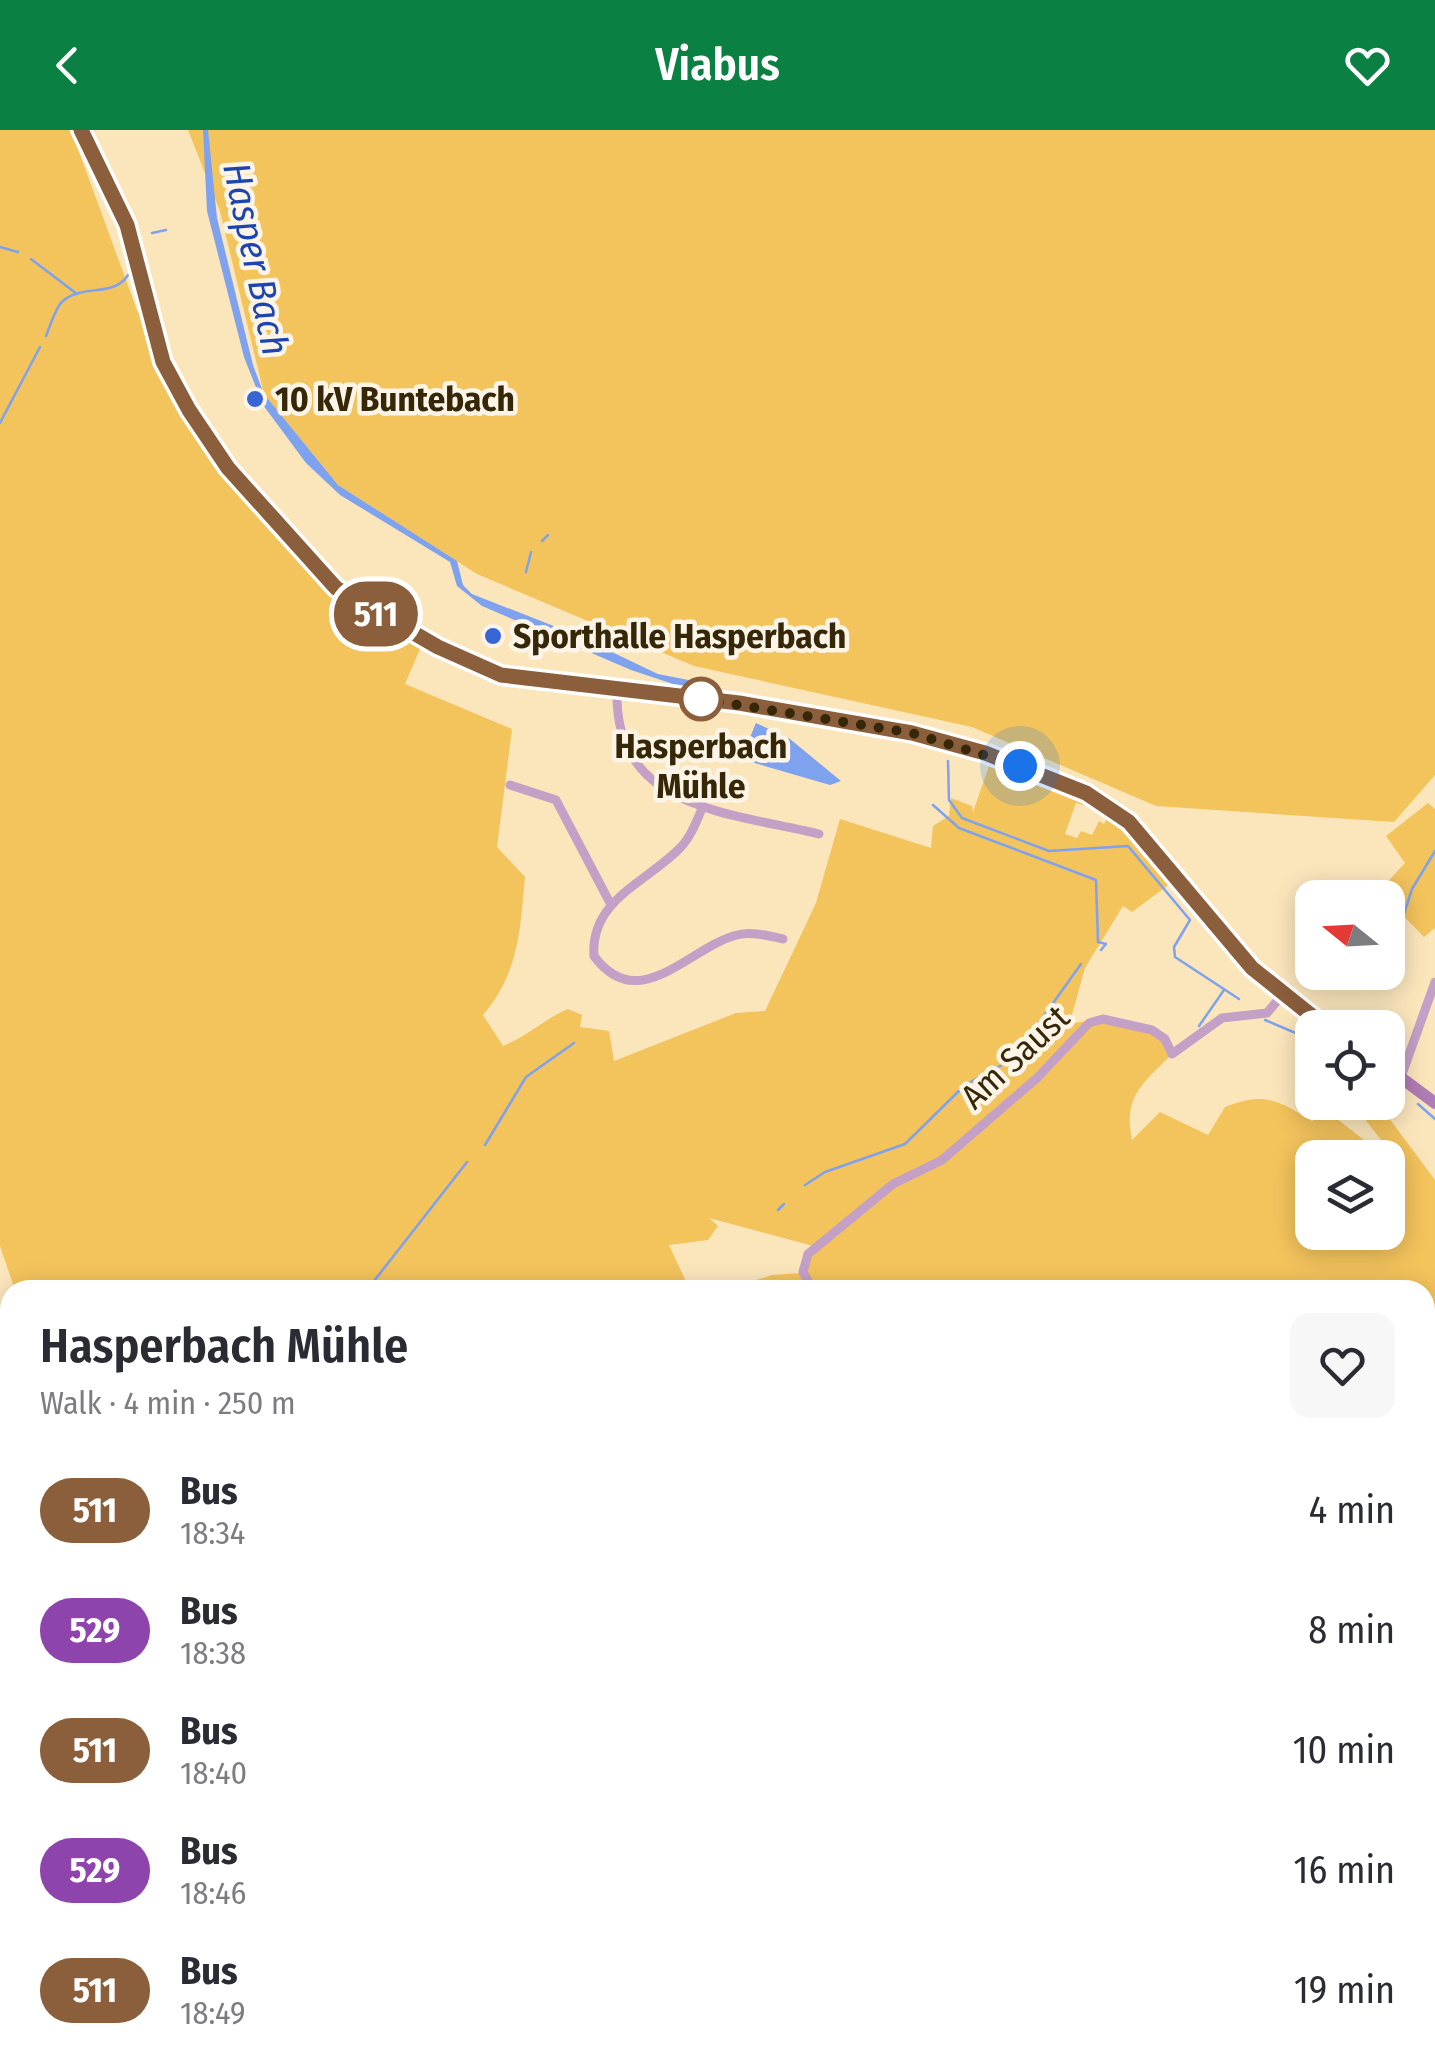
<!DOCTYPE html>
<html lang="en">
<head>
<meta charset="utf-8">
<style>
	:root { --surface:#fff; --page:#f7f7f7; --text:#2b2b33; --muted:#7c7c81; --accent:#0b8043 }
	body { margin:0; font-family:"Fira Sans Condensed",sans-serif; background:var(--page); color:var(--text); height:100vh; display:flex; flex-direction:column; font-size:38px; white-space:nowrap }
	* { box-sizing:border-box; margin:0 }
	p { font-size:32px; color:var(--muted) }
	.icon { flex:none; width:55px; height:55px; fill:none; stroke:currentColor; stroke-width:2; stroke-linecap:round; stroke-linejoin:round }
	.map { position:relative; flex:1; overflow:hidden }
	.details { position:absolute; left:0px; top:1150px; width:1435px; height:792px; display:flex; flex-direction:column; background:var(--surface); border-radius:30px 30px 0 0; box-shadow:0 5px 25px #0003 }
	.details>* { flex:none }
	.badge { padding:0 20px; border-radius:32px; font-size:35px; line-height:65px }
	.needle { width:65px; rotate:288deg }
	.buttons { position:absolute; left:1295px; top:750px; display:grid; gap:20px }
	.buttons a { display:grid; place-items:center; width:110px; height:110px; border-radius:20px; background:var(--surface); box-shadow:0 5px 25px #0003; font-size:50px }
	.you { position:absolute; width:50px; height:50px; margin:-25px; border:8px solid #fff; border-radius:50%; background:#1a73e8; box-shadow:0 0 0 15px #1a73e833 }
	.map>.badge { position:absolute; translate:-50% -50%; box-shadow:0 0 0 5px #fff }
	.round { display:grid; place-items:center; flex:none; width:105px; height:105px; border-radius:20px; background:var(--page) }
	.summary { display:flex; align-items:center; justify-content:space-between; height:170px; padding:0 40px }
	h1 { font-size:48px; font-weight:600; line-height:75px }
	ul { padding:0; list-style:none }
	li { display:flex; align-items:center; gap:30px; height:120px; padding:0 40px }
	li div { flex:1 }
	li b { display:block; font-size:38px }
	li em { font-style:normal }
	li .badge { min-width:110px; font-weight:700; text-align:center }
	header { display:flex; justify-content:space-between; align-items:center; height:130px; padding:0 40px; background:var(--accent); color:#fff; font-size:45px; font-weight:600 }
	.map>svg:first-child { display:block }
	.green { fill:#f3c35c }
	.water { fill:#7fa2ee }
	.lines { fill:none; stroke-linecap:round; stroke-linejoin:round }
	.stream { stroke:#7fa2ee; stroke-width:2.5 }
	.street { stroke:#c4a0c6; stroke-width:9 }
	.secondary { stroke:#b07cb4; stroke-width:12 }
	.line-casing { stroke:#fff; stroke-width:22 }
	.line { stroke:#8b5e3c; stroke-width:15 }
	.walk { stroke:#352708; stroke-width:10; stroke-dasharray:0 18 }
	.poi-dot { fill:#3865d5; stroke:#fcf5e7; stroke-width:4 }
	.stop-dot { fill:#fff; stroke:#8b5e3c; stroke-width:5 }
	.labels { text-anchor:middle; stroke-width:9; stroke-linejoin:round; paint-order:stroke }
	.poi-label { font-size:35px; font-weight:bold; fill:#352708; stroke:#fcf5e7; text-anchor:start }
	.stop-label { font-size:35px; font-weight:bold; fill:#352708; stroke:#fcf5e7 }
	.street-label { font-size:35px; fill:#352708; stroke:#fcf5e7 }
	.water-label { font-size:38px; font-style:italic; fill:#1d45b1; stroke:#fcf5e7 }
</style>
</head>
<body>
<header><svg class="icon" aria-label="back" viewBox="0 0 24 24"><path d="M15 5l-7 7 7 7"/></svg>Viabus<svg class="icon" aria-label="heart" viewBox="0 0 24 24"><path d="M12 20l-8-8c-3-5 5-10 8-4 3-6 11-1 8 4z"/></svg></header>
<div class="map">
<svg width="1435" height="1941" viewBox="0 0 1435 1941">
	<rect width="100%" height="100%" fill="#fbe6bc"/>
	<g class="green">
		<path d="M0,0H71L137,180L218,332L334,462L420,519L405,554L512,599L497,717L525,747C520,802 519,842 483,885L503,916C528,906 544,889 568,879L582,885L580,897L609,901L614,931L736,883L765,881L816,773L840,689L931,718L933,696L949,686L951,668L972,676L973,682L990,633L1095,678L1076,673L1065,704L1077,708L1081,701L1092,705L1099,691L1104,694L1108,686L1171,753L1132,782L1123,776L1085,838L1071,888L1073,893L1103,889L1152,900L1172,924C1143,954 1123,965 1132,1010L1160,982L1208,1005L1225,977C1264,962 1277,969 1312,991L1327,981L1387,1028H1312V1102H1388L1389,1020L1360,983L1362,974L1383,980L1435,1050V1941H955L962,1932H1425V1160H726L772,1145L803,1143L817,1117L709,1088L683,1064L718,1096L708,1110L669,1115L690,1160H15L0,1116Z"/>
		<polygon points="188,0 1435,0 1435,645 1394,692 1156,676 972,597 694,536 477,444 338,355 264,264 220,81"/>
		<polygon points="1428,673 1435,679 1435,798 1424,807 1379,761 1405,733 1386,706"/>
		<polygon points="10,1492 10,1709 0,1699 0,1500"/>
		<polygon points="10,1723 10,1932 548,1933 545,1941 0,1941 0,1730"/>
	</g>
	<g class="water">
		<polygon points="203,0 208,0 217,88 253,235 264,264 338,355 457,431 463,455 472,464 574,504 658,544 719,556 718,560 682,557 631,540 482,476 457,456 450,432 340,365 306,333 263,275 244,227 207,81"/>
		<polygon points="756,593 790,609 841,651 830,655 741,629"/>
	</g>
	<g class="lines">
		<g class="stream">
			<polyline points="152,103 166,100"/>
			<polyline points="0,117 18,122"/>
			<polyline points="31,129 77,164"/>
			<path d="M46,206C50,196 54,183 60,174C79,152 113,169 128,145"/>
			<polyline points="0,293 40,217"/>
			<polyline points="542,411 548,405"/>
			<polyline points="526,442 531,422"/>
			<polyline points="948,631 949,670 962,688 1049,721 1128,716 1190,790 1174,817 1175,827 1239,869"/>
			<polyline points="933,675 959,698 1096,750 1098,812 1106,814 1101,820"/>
			<polyline points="1389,807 1402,790 1412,759 1435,721"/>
			<polyline points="1265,890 1312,910"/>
			<polyline points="1199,896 1224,860"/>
			<polyline points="1418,974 1435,989"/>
			<polyline points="485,1015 526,947 574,913"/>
			<polyline points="805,1055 825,1042 905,1014 965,955 1013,929 1081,834"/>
			<polyline points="778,1080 784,1074"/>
			<polyline points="367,1160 467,1032"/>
			<polyline points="1425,1886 1435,1883"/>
			<polyline points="1322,1941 1335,1932"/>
		</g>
		<g class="street">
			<path d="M617,561C614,680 729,682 819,704"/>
			<polyline points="510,655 556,670 610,773"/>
			<path d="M703,676C697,690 691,707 680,718C647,752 590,770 594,826C639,887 689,817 737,805C752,801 769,806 783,809"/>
			<polyline points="1401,947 1435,852"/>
			<polyline points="813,1160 803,1142 808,1124 893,1054 942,1030 1037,948 1089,893 1103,889 1152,900 1165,909 1172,924 1222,888 1267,883 1282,865"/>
			<polyline points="10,1264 10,1268"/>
			<polyline points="0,1349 10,1362"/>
			<polyline points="315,1932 324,1941"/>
			<polyline points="951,1941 957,1932"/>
		</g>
		<g class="secondary">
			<polyline points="81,0 127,95 163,232 189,280 228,338 336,458 437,517 500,545 722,570 912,603 985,623 1085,663 1129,692 1253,837 1328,898"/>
			<polyline points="1388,938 1435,973"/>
		</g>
	</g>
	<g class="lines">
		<g class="line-casing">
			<polyline id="line" points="81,0 127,95 163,232 189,280 228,338 336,458 438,517 501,545 739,573 912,603 985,623 1086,663 1129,692 1252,838 1327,898"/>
		</g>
		<use href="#line" class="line"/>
		<polyline class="walk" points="701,569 912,603 1020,636"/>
	</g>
	<g class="poi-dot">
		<circle cx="255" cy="269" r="10"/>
		<circle cx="493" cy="506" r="10"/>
	</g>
	<circle class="stop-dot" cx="701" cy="569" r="20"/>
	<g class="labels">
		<g class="poi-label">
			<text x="275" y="281">10 kV Buntebach</text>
			<text x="513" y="518">Sporthalle Hasperbach</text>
		</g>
		<g class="stop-label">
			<text x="701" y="628">Hasperbach<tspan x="701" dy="40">Mühle</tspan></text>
		</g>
		<g class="street-label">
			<text transform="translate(1015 927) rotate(-43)" y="12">Am Saust</text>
		</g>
		<g class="water-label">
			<text transform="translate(256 129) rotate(78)" y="13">Hasper Bach</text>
		</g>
	</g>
</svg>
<div class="buttons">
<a><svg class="needle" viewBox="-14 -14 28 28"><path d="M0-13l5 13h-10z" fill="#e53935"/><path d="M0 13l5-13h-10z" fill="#7c7c81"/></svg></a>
<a><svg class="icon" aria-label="locate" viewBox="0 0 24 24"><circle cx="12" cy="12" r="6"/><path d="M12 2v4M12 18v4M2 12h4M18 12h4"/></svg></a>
<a><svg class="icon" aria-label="layers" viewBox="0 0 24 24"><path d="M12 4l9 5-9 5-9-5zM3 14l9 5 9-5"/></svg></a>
</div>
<div class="you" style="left:1020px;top:636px"></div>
<b class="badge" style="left:376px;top:484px;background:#8b5e3c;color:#fff">511</b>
<section class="details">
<div class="summary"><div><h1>Hasperbach Mühle</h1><p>Walk · 4 min · 250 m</p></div><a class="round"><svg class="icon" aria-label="heart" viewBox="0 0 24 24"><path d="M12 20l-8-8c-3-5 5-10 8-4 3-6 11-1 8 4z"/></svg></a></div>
<ul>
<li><span class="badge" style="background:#8b5e3c;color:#fff">511</span><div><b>Bus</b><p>18:34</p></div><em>4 min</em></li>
<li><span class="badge" style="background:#8e44ad;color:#fff">529</span><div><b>Bus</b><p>18:38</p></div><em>8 min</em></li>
<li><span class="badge" style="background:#8b5e3c;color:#fff">511</span><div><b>Bus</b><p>18:40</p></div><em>10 min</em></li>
<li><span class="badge" style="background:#8e44ad;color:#fff">529</span><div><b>Bus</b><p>18:46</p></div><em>16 min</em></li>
<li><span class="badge" style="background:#8b5e3c;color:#fff">511</span><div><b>Bus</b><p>18:49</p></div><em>19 min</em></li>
</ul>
</section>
</div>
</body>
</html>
